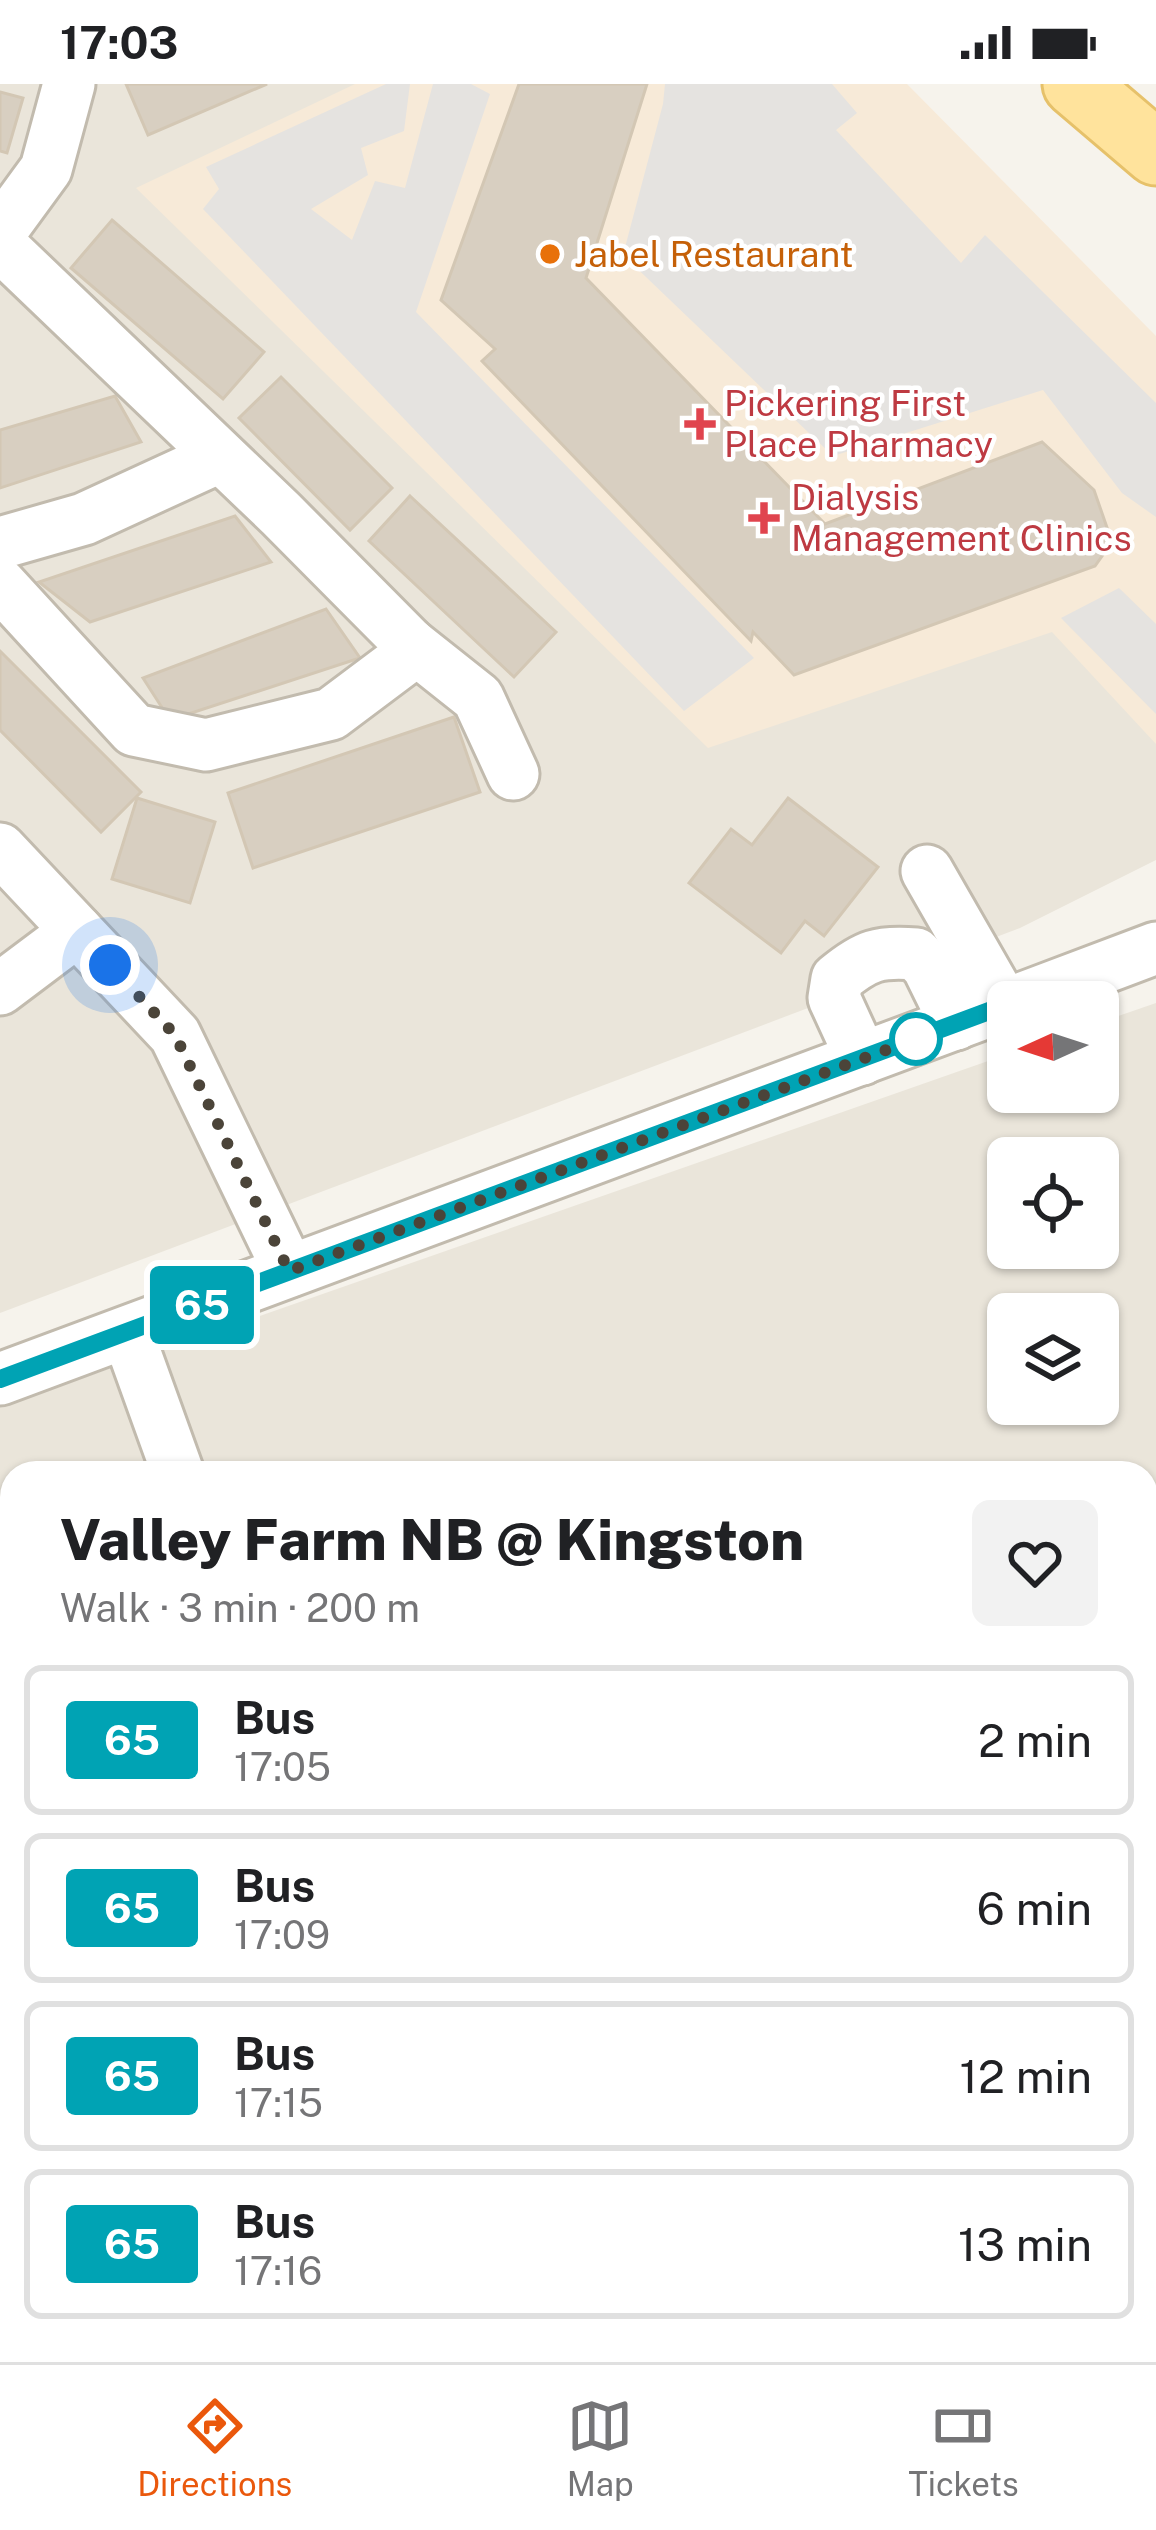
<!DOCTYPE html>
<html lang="en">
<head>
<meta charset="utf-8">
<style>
	:root { --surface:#fff; --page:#f2f2f2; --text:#202124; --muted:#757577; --line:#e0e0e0; --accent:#ea580c }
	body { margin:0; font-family:"Public Sans",sans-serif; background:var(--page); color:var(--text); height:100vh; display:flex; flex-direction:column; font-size:45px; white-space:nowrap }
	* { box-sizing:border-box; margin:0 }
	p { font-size:39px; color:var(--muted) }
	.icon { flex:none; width:66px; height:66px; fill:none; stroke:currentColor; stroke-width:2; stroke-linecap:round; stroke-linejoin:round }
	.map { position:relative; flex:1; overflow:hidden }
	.sheet { position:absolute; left:0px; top:1377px; width:1158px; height:903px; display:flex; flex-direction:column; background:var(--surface); border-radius:36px 36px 0 0; box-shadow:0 3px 9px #0004 }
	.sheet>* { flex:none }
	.badge { padding:0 24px; border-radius:9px; font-size:42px; line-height:78px }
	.needle { width:78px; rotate:267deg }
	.buttons { position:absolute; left:987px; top:897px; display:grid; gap:24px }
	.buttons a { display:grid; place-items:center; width:132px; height:132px; border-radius:18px; background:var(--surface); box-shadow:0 3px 9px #0004; font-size:60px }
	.you { position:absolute; width:60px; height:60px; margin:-30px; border:9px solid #fff; border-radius:50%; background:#1a73e8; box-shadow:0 0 0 18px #1a73e833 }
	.map>.badge { position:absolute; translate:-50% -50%; box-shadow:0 0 0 6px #fff }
	.round { display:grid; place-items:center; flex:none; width:126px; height:126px; border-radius:18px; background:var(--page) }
	.head { display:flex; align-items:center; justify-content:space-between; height:204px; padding:0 60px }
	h1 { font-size:57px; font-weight:800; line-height:90px }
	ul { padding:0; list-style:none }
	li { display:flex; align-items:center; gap:36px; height:150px; margin:0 24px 18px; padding:0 36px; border:6px solid var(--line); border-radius:18px }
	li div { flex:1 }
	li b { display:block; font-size:45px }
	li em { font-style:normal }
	li .badge { min-width:132px; font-weight:700; text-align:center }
	.status { display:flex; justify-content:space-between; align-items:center; height:84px; padding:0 60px; background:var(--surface); direction:ltr }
	.status svg { height:33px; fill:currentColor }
	.tabs { display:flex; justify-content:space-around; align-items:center; height:168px; border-top:3px solid var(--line); background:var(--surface); font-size:33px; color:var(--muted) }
	.tabs a { display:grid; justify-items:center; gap:6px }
	.tabs .selected { color:var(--accent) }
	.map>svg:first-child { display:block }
	.residential { fill:#eae5da; fill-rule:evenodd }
	.commercial { fill:#f7ead8 }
	.parking { fill:#e5e3e0 }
	.building { fill:#d8cfc1; stroke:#d3c7b4; stroke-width:3 }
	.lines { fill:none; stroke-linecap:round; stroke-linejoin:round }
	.minor-casing { stroke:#c2bbae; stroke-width:57 }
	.major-casing { stroke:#e6c16a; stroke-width:69 }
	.minor { stroke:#fff; stroke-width:51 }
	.major { stroke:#ffe39c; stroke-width:63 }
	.line-casing { stroke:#fff; stroke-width:27 }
	.line { stroke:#00a3b4; stroke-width:18 }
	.walk { stroke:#4b4439; stroke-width:12; stroke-dasharray:0 21.6 }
	.food-dot { fill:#e8710a; stroke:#fff; stroke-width:4.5 }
	.health-dot { fill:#e0444e; stroke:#fff; stroke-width:4.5 }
	.stop-dot { fill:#fff; stroke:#00a3b4; stroke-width:6 }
	.labels { text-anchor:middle; stroke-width:9; stroke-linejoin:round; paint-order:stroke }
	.food-label { font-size:36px; fill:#c56008; stroke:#fff; text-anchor:start }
	.health-label { font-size:36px; fill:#be3a42; stroke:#fff; text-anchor:start }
</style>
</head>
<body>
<div class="status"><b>17:03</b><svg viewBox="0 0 49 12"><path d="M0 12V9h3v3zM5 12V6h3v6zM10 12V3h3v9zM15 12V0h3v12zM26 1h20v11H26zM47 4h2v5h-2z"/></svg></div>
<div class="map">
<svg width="1156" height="2278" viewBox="0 0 1156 2278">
	<rect width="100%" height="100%" fill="#f6f3ec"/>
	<g class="residential">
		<polygon points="0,0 884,0 1156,273 1156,776 1020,844 0,1229"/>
		<path d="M1156,919V2278H0V1323L1008,970V1008H1098V939ZM1008,1074H1098V1164H1008ZM1008,1230H1098V1320H1008ZM12,1389H1146V2268H12Z"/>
	</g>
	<polygon class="commercial" points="355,0 907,0 1156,252 1156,660 1052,548 708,664 136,104"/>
	<g class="parking">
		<polygon points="386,0 410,0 404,47 361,64 368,91 311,125 352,156 375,97 405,104 433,0 471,0 490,10 416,228 754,574 684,627 203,125 219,105 206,83"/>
		<polygon points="665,0 832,0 857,29 836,46 961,179 985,151 1156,319 1156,433 1122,409 1043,306 833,372 623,171 663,20"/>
		<polygon points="1119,504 1156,540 1156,630 1061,534"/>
	</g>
	<g class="building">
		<polygon points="126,0 267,0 148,51"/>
		<polygon points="519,0 647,0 586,194 825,440 1042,358 1094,406 1112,458 1095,482 794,591 753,548 751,557 482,277 495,265 441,216"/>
		<polygon points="0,8 23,14 7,69 0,67"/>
		<polygon points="112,136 264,268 223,315 71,184"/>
		<polygon points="281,293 392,404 350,446 239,334"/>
		<polygon points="115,312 141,358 0,404 0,346"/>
		<polygon points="410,412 556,548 514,593 369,457"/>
		<polygon points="235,432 271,478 90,538 39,498"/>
		<polygon points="326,525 360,574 170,636 143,594"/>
		<polygon points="0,567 141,708 101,748 0,646"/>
		<polygon points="454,633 480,708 253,784 228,709"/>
		<polygon points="137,714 215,738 190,819 112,795"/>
		<polygon points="788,714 878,783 824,852 805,837 781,869 689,799 731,745 752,761"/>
	</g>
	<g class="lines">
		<g class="minor-casing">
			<g id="minor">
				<polyline points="0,148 46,85 69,0"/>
				<polyline points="0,161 281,430 410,560 403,576 331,630 206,661 134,646 0,500"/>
				<polyline points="0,459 84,435 219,373"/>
				<polyline points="410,560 478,614 513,690"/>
				<polyline points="0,765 175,951 289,1187"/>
				<polyline points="927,787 1004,921"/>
				<polyline points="0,905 77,847"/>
				<polyline points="1013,918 1156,864"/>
				<path d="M862,975L834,914L837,895C866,871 879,867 916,870L928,883L956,940"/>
				<polyline points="128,1250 178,1389"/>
				<polyline points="0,1295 1008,920"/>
				<polyline points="0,1796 12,1792"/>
				<polyline points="1146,1825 1156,1822"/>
				<polyline points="505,2268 509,2278"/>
				<polyline points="1072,2268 1076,2278"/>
			</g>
		</g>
		<g class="major-casing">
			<polyline id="major" points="1075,0 1156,69"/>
		</g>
		<use href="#minor" class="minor"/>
		<use href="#major" class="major"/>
	</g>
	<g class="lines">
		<g class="line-casing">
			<polyline id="line" points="0,1295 1008,920"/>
		</g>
		<use href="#line" class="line"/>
		<polyline class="walk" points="110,881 175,951 289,1187 916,955"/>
	</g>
	<circle class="food-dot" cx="550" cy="170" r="12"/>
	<g class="health-dot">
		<path d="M694 322h12v12h12v12h-12v12h-12v-12h-12v-12h12z"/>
		<path d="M758 416h12v12h12v12h-12v12h-12v-12h-12v-12h12z"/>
	</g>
	<circle class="stop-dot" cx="916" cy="955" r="24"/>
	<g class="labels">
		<g class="food-label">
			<text x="574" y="183">Jabel Restaurant</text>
		</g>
		<g class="health-label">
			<text x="724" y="332">Pickering First<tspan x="724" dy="41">Place Pharmacy</tspan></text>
			<text x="791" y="426">Dialysis<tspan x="791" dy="41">Management Clinics</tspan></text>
		</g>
	</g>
</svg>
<div class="buttons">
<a><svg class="needle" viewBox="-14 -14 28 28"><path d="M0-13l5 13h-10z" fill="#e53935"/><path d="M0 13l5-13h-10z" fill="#757577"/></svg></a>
<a><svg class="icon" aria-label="locate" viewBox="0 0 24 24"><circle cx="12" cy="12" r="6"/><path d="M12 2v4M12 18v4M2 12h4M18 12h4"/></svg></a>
<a><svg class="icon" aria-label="layers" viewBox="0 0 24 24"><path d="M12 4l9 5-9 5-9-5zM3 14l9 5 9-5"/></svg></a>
</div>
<div class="you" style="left:110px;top:881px"></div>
<b class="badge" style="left:202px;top:1221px;background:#00a3b4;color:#fff">65</b>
<section class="sheet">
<div class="head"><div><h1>Valley Farm NB @ Kingston</h1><p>Walk · 3 min · 200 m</p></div><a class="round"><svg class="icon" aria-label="heart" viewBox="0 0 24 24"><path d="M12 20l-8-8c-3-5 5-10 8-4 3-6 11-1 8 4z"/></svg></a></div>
<ul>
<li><span class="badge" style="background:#00a3b4;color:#fff">65</span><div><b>Bus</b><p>17:05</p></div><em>2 min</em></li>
<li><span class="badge" style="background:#00a3b4;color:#fff">65</span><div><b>Bus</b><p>17:09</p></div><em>6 min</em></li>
<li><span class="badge" style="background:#00a3b4;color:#fff">65</span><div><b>Bus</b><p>17:15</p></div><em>12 min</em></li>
<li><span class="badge" style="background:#00a3b4;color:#fff">65</span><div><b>Bus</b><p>17:16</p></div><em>13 min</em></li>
</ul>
</section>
</div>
<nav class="tabs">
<a class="selected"><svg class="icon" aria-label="directions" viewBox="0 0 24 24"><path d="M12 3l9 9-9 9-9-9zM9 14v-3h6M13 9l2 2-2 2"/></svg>Directions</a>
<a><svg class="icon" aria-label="map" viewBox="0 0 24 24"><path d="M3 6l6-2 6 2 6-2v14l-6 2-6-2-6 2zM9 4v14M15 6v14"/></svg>Map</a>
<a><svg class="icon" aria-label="tickets" viewBox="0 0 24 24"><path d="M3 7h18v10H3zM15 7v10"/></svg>Tickets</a>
</nav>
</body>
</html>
